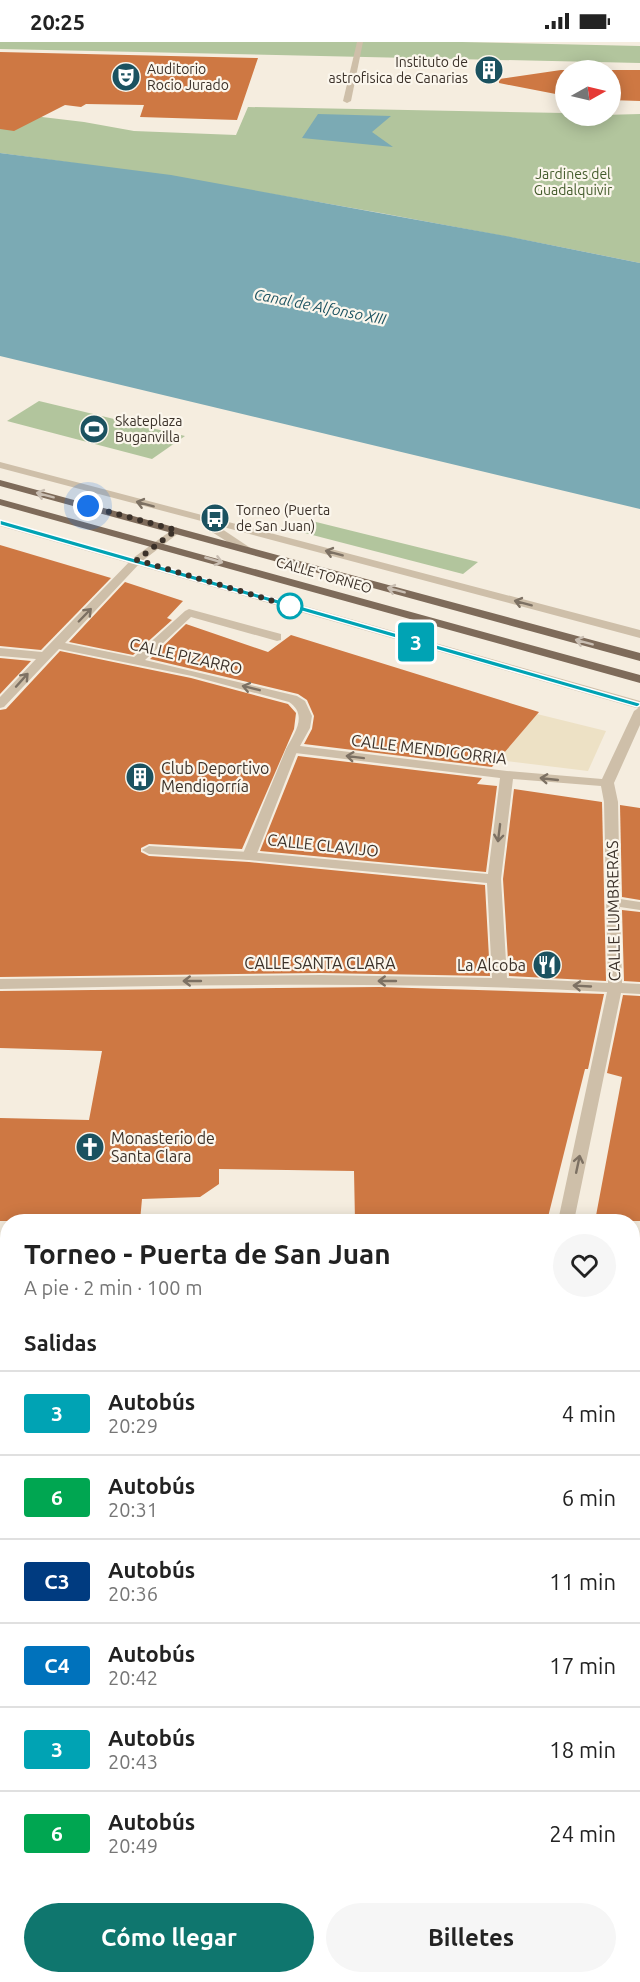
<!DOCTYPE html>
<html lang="es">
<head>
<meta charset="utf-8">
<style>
	:root { --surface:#fff; --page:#f6f6f6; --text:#222; --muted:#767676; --line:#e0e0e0; --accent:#0f766e }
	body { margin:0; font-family:Ubuntu,sans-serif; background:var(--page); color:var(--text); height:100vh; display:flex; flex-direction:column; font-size:22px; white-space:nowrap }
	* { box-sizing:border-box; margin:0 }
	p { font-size:20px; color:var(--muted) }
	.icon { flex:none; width:33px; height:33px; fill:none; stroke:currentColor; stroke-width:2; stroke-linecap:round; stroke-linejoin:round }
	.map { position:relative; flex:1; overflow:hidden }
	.panel { position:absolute; left:0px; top:1172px; width:640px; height:770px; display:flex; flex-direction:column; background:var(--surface); border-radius:24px 24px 0 0; box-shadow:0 3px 15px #0003 }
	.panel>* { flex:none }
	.badge { padding:0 12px; border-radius:4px; font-size:21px; line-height:39px }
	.needle { width:39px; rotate:82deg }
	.fabs { position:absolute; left:555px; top:18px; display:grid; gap:12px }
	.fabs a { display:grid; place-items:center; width:66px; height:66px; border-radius:50%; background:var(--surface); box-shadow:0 3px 15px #0003; font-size:30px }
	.you { position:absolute; width:30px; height:30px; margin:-15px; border:4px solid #fff; border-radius:50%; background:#1a73e8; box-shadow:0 0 0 9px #1a73e833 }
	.map>.badge { position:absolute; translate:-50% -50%; box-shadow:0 0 0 3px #fff }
	h2 { padding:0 24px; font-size:22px; line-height:54px }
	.round { display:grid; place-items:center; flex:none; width:63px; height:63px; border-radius:32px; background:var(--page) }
	.headline { display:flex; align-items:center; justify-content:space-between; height:102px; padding:0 24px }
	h1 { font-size:28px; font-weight:700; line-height:45px }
	.button { display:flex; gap:12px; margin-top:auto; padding:12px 24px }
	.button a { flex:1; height:69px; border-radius:36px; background:var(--accent); color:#fff; font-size:24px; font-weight:700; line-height:69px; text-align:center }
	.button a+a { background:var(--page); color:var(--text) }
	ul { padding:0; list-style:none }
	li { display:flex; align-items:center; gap:18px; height:84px; padding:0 24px; border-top:2px solid var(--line) }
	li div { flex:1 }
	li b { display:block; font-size:22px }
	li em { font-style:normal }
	li .badge { min-width:66px; font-weight:700; text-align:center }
	.status { display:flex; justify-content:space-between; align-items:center; height:42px; padding:0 30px; background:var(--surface); direction:ltr }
	.status svg { height:16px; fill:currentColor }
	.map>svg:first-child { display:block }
	.green { fill:#b2c59d }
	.plaza { fill:#ede1c5 }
	.water { fill:#7baab4 }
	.building { fill:#ce7843 }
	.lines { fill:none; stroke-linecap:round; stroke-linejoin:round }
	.service { fill:#cebfa9; fill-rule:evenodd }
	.pedestrian { fill:#cebfa9; fill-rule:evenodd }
	.minor { fill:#cebfa9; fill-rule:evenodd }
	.primary { fill:#7e6b5a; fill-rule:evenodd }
	.oneway { stroke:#c9beb2 }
	.oneway2 { stroke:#7d7163 }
	.line { fill:#00a3b4; stroke:#fff; stroke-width:1.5 }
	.walk { stroke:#3b3129; stroke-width:6; stroke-dasharray:0 10.8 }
	.stop-dot { fill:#fff; stroke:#00a3b4; stroke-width:3 }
	.labels { text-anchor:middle; stroke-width:4.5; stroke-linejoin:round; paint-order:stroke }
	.far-poi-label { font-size:14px; fill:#3b3129; stroke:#fbf6ec; text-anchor:start }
	.far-park-label { font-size:14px; fill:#435b2b; stroke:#fbf6ec }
	.far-street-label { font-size:14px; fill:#3b3129; stroke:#fbf6ec }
	.far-water-label { font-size:15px; font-style:italic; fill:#1b5260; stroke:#fbf6ec }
	.street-label { font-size:16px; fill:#3b3129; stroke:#fbf6ec }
	.poi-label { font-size:16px; fill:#3b3129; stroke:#fbf6ec; text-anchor:start }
</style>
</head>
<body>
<div class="status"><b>20:25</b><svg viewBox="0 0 49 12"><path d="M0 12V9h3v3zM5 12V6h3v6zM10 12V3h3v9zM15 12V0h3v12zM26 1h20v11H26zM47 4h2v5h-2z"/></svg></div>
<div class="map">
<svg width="640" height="1940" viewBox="0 0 640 1940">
	<rect width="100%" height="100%" fill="#f5eddf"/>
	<g class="green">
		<polygon points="0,0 462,0 640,4 640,21 0,7"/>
		<path d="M248,65L565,71L566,74L640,72V221C428,178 215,139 0,111V70L84,80L134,89L236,93Z"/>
		<polygon points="39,359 185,394 152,417 7,379"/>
		<polygon points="312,479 478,520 463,532 297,489"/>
	</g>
	<g class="plaza">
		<polygon points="537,672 606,689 588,729 498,718"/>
		<polygon points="0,1934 640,1935 640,1940 0,1940"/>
	</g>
	<g class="water">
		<polygon points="318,72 391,74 372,90 393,105 302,96"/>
		<polygon points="0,111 171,133 511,195 640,221 640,467 0,314"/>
	</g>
	<g class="building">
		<polygon points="0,10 258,16 237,78 140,75 144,63 86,62 81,65 65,63 14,89 0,87"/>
		<polygon points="561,28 640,28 640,59 610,58 610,28 566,28 566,54 499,41 499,37"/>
		<polygon points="0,503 111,536 41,608 0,604"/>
		<polygon points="125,540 183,559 167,576 172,578 133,613 69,600"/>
		<polygon points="186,582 268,610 291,593 539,670 492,725 304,702 312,687 314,674 307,658 298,652 150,617"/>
		<polygon points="60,609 191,636 288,662 296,671 294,687 242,807 149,802 141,806 141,810 149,814 249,820 485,843 490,934 320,931 0,935 0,668 6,667"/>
		<polygon points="0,616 31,619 0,652"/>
		<polygon points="298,714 482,736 477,742 497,744 486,830 260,809"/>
		<polygon points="514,747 602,760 606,939 509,934 503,837"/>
		<polygon points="620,763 640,766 640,858 622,855"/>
		<polygon points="622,868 640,870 640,940 624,939"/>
		<polygon points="379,945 604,952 588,1027 585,1027 547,1179 355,1179 354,1129 219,1127 219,1142 200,1155 142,1157 140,1179 0,1179 0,1076 89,1078 102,1009 0,1006 0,949"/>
		<polygon points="623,953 640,954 640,1179 595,1179 622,1035 607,1031"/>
	</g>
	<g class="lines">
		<g class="service">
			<polygon points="357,0 363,0 351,59 347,61 343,59"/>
			<polygon points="0,420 640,588 640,596 216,483 252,507 246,510 242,509 204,485 203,483 205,480 0,426"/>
			<polygon points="0,478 640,659 640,667 0,484"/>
		</g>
		<g class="pedestrian">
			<polygon points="292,703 298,707 256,814 249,818 244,817 242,814 286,707"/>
			<polygon points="8,1590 8,1632 0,1635 0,1594"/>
			<rect x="633" y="1729" width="7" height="20"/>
			<rect x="0" y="1733" width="8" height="20"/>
		</g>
		<g class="minor">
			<path d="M176,485L181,488L180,490L141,520L65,601L134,615L185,569L189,567L281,592V598L277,599L191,575L145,618L297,654L305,659L312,674L310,686L300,704L507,729L602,737L634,669L640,665V683L614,741L618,760L620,857L640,860V868L620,865L622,941L640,942V952L621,951L574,1179H558L607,950C405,939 202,943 0,947V937L320,933L492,936L487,841L249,818L149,812L142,808L149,804L249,810L488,832L500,736L287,710L286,707C295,690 308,673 289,660L192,634L59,607L4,665L0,666V655L36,617L0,614V606L42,610L133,516ZM513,737L601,744L604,760L608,941L507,936L501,837Z"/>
			<rect x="0" y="1334" width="8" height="14"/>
			<rect x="633" y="1487" width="7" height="16"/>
			<polygon points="390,1934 414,1934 413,1940 389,1940"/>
		</g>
		<g class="primary">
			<polygon points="0,438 640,611 640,619 0,444"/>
			<polygon points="0,457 640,633 640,641 0,463"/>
		</g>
	</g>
	<defs><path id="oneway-shaft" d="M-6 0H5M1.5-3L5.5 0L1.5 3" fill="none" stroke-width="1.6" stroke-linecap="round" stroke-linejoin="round" transform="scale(1.5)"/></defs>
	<g class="oneway">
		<use href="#oneway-shaft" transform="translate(45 453) rotate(-165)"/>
		<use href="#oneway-shaft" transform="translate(214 518) rotate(16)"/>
		<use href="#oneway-shaft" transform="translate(396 548) rotate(-165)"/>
		<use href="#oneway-shaft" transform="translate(584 600) rotate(-165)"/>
	</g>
	<g class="oneway2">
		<use href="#oneway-shaft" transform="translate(145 462) rotate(-165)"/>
		<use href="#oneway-shaft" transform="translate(334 511) rotate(-165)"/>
		<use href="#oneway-shaft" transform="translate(523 561) rotate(-165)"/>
		<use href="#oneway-shaft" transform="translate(85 573) rotate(-46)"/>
		<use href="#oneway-shaft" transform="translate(22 638) rotate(-48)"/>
		<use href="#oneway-shaft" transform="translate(251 646) rotate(-166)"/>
		<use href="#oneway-shaft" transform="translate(355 715) rotate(-173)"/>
		<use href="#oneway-shaft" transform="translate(549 737) rotate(-174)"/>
		<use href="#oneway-shaft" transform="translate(499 791) rotate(97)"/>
		<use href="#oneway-shaft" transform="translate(192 939) rotate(180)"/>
		<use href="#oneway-shaft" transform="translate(387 939) rotate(180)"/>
		<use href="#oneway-shaft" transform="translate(582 944) rotate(-177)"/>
		<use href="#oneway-shaft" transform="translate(578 1122) rotate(-78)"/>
	</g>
	<polygon class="line" points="0,478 640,661 640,663 637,665 0,483"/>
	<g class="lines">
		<polyline class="walk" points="88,464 176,488 137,518 290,564"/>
	</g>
	<defs>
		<g id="building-disc" transform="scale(1.5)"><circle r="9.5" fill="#1b5260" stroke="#fbf6ec"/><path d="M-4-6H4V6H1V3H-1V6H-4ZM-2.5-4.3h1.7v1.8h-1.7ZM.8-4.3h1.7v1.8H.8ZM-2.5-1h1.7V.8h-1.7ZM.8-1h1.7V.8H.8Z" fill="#fff"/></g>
		<g id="theatre-disc" transform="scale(1.5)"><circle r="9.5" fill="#1b5260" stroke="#fbf6ec"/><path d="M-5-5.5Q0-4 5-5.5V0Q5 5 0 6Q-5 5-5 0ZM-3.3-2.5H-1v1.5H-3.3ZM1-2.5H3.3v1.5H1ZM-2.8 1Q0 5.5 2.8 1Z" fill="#fff"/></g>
		<g id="stadium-disc" transform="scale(1.5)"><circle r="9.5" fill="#1b5260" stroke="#fbf6ec"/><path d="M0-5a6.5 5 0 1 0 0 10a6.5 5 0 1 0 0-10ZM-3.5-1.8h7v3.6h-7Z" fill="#fff"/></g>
		<g id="bus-disc" transform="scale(1.5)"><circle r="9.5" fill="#1b5260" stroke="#fbf6ec"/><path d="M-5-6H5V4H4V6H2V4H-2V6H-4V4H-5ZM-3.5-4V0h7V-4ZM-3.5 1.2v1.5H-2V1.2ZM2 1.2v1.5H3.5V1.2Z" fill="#fff"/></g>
		<g id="restaurant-disc" transform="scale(1.5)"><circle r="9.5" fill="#1b5260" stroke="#fbf6ec"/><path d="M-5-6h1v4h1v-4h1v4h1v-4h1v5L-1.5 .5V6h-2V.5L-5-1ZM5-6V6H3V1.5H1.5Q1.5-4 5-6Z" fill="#fff"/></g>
		<g id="church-disc" transform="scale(1.5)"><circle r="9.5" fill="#1b5260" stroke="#fbf6ec"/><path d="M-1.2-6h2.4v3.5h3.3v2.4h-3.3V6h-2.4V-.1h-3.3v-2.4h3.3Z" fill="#fff"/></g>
	</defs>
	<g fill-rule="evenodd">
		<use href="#building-disc" x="489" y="28"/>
		<use href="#theatre-disc" x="126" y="35"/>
		<use href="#stadium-disc" x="94" y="387"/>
		<use href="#bus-disc" x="215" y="476"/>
		<use href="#building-disc" x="140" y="735"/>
		<use href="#restaurant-disc" x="547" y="923"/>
		<use href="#church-disc" x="90" y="1105"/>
	</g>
	<circle class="stop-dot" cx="290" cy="564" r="12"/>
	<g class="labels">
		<g class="far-poi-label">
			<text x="468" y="25" text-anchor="end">Instituto de<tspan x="468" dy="16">astrofisica de Canarias</tspan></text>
			<text x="147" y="32">Auditorio<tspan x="147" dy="16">Rocio Jurado</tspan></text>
			<text x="115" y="384">Skateplaza<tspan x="115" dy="16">Buganvilla</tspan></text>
			<text x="236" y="473">Torneo (Puerta<tspan x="236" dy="16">de San Juan)</tspan></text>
		</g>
		<g class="far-park-label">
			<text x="573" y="137">Jardines del<tspan x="573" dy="16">Guadalquivir</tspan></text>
		</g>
		<g class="far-street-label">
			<text transform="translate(324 533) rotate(16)" y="5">CALLE TORNEO</text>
		</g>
		<g class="far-water-label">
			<text transform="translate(320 265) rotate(11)" y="5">Canal de Alfonso XIII</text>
		</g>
		<g class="street-label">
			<text transform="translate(186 614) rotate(13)" y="6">CALLE PIZARRO</text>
			<text transform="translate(429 707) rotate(7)" y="6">CALLE MENDIGORRIA</text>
			<text transform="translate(323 803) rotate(6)" y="6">CALLE CLAVIJO</text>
			<text transform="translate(613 869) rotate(-91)" y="6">CALLE LUMBRERAS</text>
			<text x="320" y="927">CALLE SANTA CLARA</text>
		</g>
		<g class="poi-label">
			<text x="161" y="732">Club Deportivo<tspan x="161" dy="18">Mendigorría</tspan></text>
			<text x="526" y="929" text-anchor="end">La Alcoba</text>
			<text x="111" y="1102">Monasterio de<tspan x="111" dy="18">Santa Clara</tspan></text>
		</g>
	</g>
</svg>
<div class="fabs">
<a><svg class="needle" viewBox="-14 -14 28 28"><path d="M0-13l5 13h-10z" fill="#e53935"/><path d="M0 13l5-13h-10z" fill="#767676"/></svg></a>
</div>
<div class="you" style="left:88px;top:464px"></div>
<b class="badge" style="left:416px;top:600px;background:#00a3b4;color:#fff">3</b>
<section class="panel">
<div class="headline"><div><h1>Torneo - Puerta de San Juan</h1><p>A pie · 2 min · 100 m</p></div><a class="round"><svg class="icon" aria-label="heart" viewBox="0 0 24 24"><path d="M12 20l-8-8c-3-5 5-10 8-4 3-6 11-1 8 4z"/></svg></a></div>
<h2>Salidas</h2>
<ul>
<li><span class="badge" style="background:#00a3b4;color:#fff">3</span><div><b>Autobús</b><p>20:29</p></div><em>4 min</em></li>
<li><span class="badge" style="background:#00a651;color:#fff">6</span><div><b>Autobús</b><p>20:31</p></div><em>6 min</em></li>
<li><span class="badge" style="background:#003b80;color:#fff">C3</span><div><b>Autobús</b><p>20:36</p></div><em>11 min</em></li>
<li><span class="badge" style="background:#0072bc;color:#fff">C4</span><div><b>Autobús</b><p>20:42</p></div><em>17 min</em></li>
<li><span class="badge" style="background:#00a3b4;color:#fff">3</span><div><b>Autobús</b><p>20:43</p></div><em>18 min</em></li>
<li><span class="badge" style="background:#00a651;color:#fff">6</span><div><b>Autobús</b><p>20:49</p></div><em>24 min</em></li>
</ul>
<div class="button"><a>Cómo llegar</a><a>Billetes</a></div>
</section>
</div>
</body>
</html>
